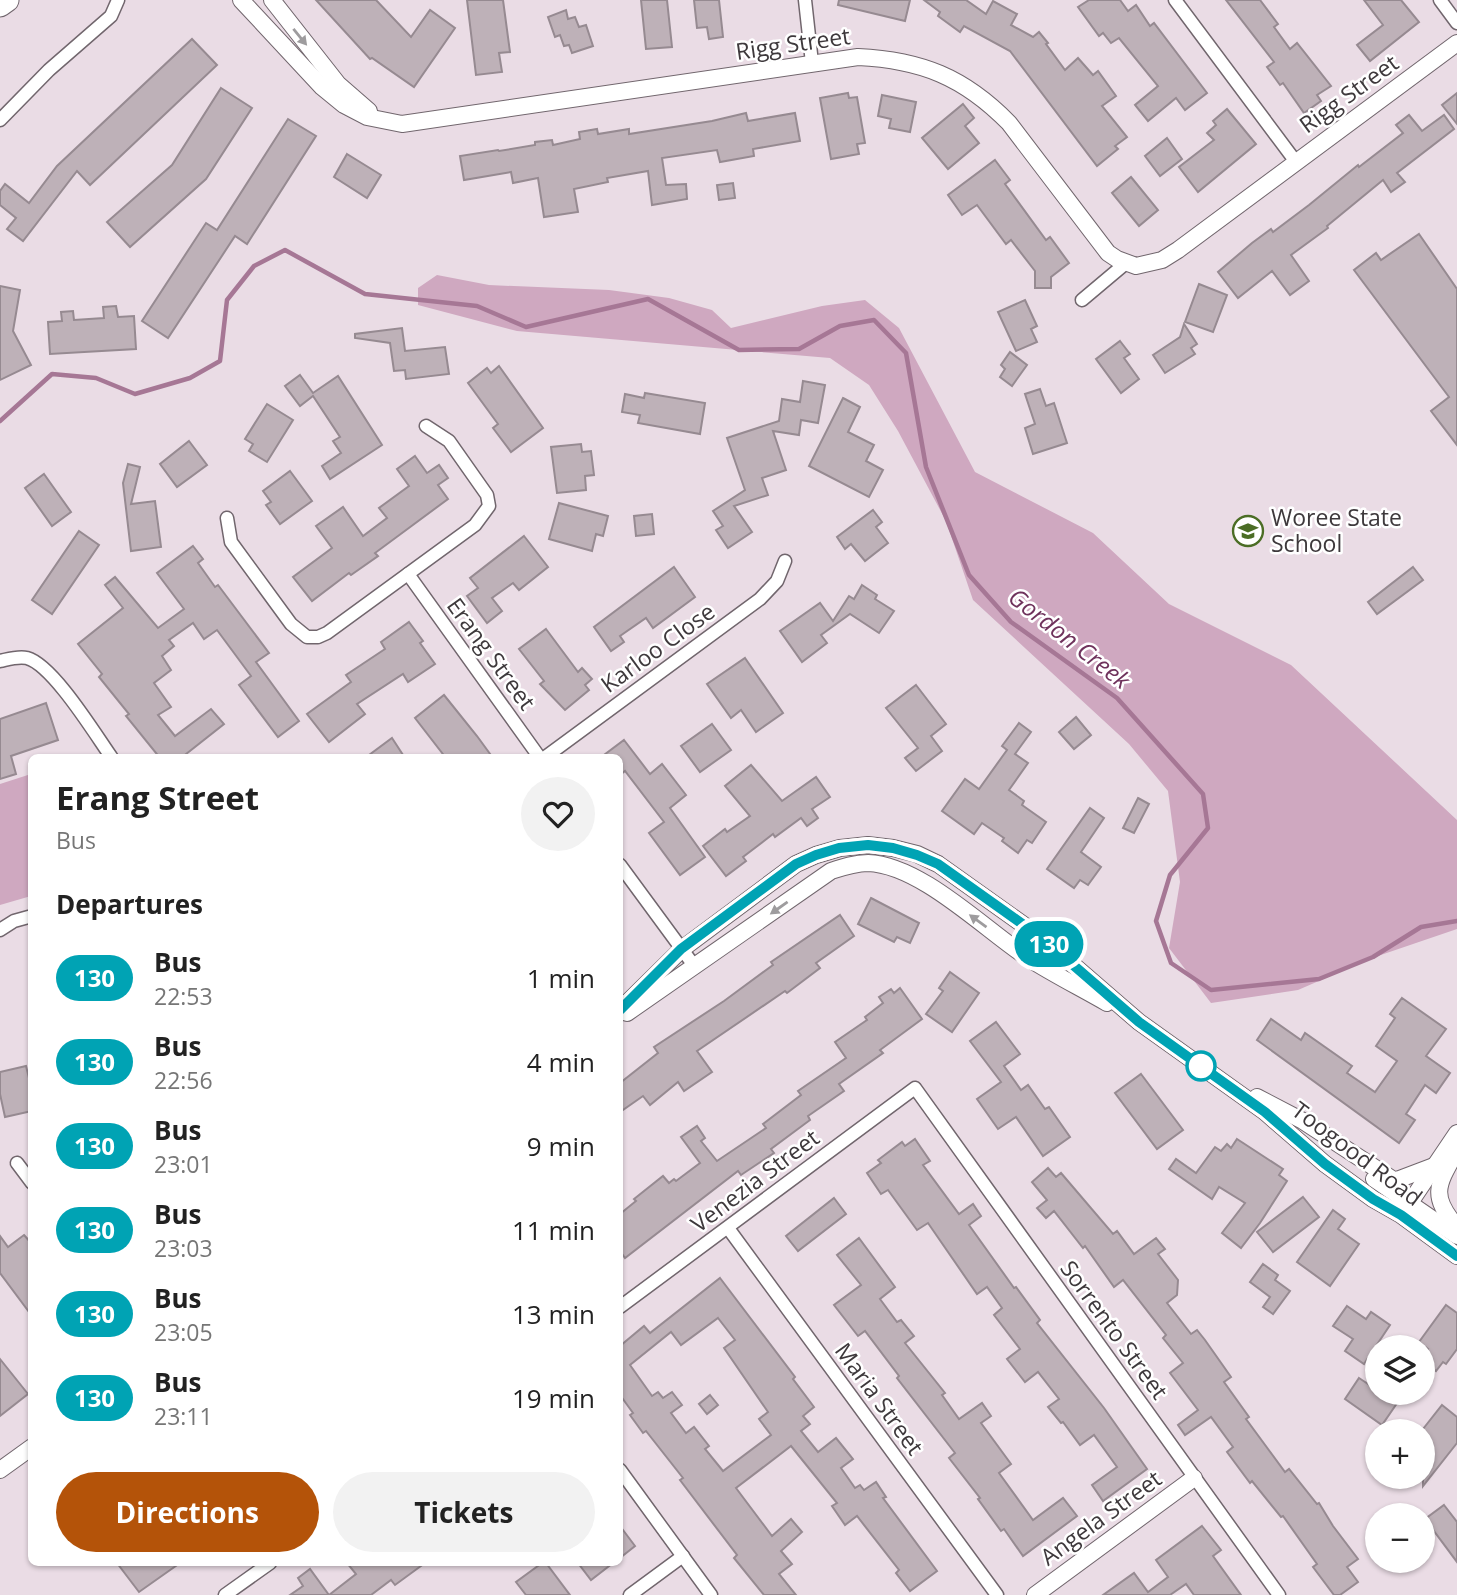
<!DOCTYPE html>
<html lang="en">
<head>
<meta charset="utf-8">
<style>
	:root { --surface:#fff; --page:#f2f2f2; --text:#222; --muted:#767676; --accent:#b45309 }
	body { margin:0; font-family:"Open Sans",sans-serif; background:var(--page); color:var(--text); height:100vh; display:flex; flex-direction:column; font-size:26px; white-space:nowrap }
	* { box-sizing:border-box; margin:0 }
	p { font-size:23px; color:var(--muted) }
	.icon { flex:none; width:38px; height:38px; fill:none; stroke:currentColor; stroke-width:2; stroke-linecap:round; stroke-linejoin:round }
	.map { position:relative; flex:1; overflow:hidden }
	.sheet { position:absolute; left:28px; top:754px; width:595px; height:812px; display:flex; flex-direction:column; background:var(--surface); border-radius:10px; box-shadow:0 2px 5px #0004 }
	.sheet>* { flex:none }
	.badge { padding:0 14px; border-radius:23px; font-size:24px; line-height:46px }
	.fabs { position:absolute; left:1365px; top:1335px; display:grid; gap:14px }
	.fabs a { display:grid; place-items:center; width:70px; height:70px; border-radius:50%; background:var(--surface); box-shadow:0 2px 5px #0004; font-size:35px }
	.map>.badge { position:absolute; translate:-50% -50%; box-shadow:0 0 0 4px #fff }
	h2 { padding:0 28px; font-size:26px; line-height:63px }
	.round { display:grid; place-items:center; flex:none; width:74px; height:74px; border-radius:37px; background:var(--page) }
	.overview { display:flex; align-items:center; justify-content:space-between; height:119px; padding:0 28px }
	h1 { font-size:33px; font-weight:700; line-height:52px }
	.action { display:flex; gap:14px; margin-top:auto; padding:14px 28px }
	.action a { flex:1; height:80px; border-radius:42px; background:var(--accent); color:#fff; font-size:28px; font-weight:700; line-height:80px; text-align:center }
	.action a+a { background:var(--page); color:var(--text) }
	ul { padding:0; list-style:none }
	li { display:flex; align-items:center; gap:21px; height:84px; padding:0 28px }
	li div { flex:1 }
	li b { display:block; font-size:26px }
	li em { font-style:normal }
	li .badge { min-width:77px; font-weight:700; text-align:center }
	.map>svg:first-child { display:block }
	.green { fill:#cfa8c0 }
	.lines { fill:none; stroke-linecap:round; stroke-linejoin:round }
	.stream { stroke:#a67795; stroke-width:4.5 }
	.building { fill:#beb1b8; stroke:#968a91; stroke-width:2; fill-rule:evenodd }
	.minor-casing { stroke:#71666d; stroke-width:15 }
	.tertiary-casing { stroke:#71666d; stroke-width:18 }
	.motorway-casing { stroke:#71666d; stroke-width:25 }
	.minor { stroke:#fff; stroke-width:12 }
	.tertiary { stroke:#fff; stroke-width:16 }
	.motorway { stroke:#fff; stroke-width:23 }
	.oneway { fill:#9e9c9e }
	.line-casing { stroke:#fff; stroke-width:16 }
	.line { stroke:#00a3b4; stroke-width:10 }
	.stop-dot { fill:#fff; stroke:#00a3b4; stroke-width:3.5 }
	.labels { text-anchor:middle; stroke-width:5; stroke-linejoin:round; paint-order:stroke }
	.street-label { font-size:23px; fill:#3e393c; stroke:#fff }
	.poi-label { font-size:23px; fill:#3e393c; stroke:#fff; text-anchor:start }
	.water-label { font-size:24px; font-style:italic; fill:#6f325c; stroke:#fff }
</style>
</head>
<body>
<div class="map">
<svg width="1457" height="1595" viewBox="0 0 1457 1595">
	<rect width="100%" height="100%" fill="#eadce5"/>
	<g class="green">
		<polygon points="437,275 489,285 609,290 669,298 712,310 731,328 822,306 865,300 899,328 975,472 1093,533 1169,604 1291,665 1457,820 1457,929 1372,958 1298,990 1211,1003 1169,948 1180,882 1168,791 1129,744 973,600 946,521 898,431 869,385 830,358 517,331 418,305 418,288"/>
		<polygon points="31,774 31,896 0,905 0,784"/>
	</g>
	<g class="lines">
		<polyline class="stream" points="0,421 52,374 96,378 135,394 190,378 220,361 227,300 254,266 285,250 365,294 477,306 526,327 648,299 739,350 799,349 840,326 874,320 906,353 926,467 969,575 1011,622 1117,698 1203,794 1208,828 1170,875 1156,921 1171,963 1211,990 1319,979 1373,957 1421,927 1457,921"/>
	</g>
	<g class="building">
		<polygon points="316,0 376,0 411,37 430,10 455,28 414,87 372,58 370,59"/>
		<polygon points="467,0 503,0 510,52 499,53 502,72 476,75"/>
		<polygon points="641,0 667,0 672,47 646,49"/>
		<polygon points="694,0 719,0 723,37 709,39 707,27 697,28"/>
		<polygon points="839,0 910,0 905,21 838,5"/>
		<polygon points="924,0 966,0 986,14 993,1 1017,14 1011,25 1033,37 1039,32 1048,43 1046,44 1065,70 1078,58 1093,75 1098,71 1116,96 1102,106 1127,137 1115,146 1118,149 1097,166 1010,51 964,26 960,32 938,16 940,12"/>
		<polygon points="1089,0 1120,0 1128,11 1136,5 1150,26 1154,23 1207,93 1185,110 1176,98 1148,121 1135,105 1158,86 1119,38 1111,43 1103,33 1099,36 1078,7"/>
		<polygon points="1226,0 1260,0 1278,24 1274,27 1290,49 1297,43 1331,86 1317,95 1321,101 1304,113 1283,83 1280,85 1267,67 1274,62"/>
		<polygon points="1364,0 1401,0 1419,22 1370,61 1357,45 1383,25"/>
		<polygon points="566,10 568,19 575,17 579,27 586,25 593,46 572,53 569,45 564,46 560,35 555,37 548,17"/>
		<polygon points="192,39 217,65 90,185 77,171 23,241 7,229 16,218 0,205 0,191 5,184 29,203 57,166"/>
		<polygon points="221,88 252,108 206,179 130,247 107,222 172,165"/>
		<polygon points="848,93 849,98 857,97 865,143 857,144 859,154 831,159 820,98"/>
		<polygon points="1457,93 1457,124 1442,105"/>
		<polygon points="882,95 916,102 910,132 889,128 891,119 878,116"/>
		<polygon points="963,104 974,118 965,126 979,143 948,169 922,138"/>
		<polygon points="1227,109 1256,144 1198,192 1179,167 1214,140 1207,133 1216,125 1213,121"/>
		<polygon points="746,113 748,121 795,113 800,141 753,149 754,156 720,162 717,150 662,158 666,185 686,184 687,199 652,205 648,171 607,178 608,182 574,189 578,212 544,217 538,178 513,183 511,172 464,180 460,156 498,150 499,151 535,145 535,142 552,140 553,145 580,139 579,132 597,129 598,134 629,129 629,134 712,121"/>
		<polygon points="1409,115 1422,131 1444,115 1454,129 1397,173 1405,182 1391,192 1383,180 1327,226 1328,228 1291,255 1309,281 1290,295 1272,271 1238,298 1218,272 1252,243 1271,229 1273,232 1309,205 1358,165 1359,167 1403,133 1396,125"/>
		<polygon points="288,119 316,136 247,244 235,236 168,338 142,321 206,223 217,230"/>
		<polygon points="1167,138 1182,159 1160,176 1145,156"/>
		<polygon points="347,154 381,175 367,198 334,177"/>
		<polygon points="995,160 1010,180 1005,184 1046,240 1050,237 1069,263 1051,277 1051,288 1035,288 1035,271 1011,240 1006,244 977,205 962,215 948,195"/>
		<polygon points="1131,177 1158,210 1139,226 1112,193"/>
		<polygon points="733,183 735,198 719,200 717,185"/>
		<polygon points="1419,234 1457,289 1457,445 1431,411 1449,397 1354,270 1376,253 1381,260"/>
		<polygon points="1199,284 1227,295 1213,332 1185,322"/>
		<polygon points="0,286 20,290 13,331 31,365 0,380"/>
		<polygon points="1025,300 1037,326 1031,329 1037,342 1016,351 998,312"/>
		<polygon points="116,306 118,317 134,316 136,349 50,354 48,322 62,321 61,312 73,311 74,320 104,318 103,307"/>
		<polygon points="1184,324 1197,344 1191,348 1195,354 1165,373 1153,355 1180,337"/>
		<polygon points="402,328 405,351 445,347 449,374 406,379 405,370 394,371 390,343 355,338 355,334"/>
		<polygon points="1120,341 1130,354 1124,358 1139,379 1121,393 1096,359"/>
		<polygon points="1010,352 1027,365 1012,386 1000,377 1005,369 1001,365"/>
		<polygon points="499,366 543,428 511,452 493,428 498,424 468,383 487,368 491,373"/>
		<polygon points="300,375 313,393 338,376 382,445 330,479 322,466 341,453 333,441 340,437 313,396 300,406 285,386"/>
		<polygon points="803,381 825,385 818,423 801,420 799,435 773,431 786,470 762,478 768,495 734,506 752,532 728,548 716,530 723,526 713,511 745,490 727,438 779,421 782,399 800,402"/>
		<polygon points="1040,389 1046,406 1054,403 1067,443 1033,454 1025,428 1035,424 1025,394"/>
		<polygon points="645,393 705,403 700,434 638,423 640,415 622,412 625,394 644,398"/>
		<polygon points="843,398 860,407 848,432 874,445 866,461 883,470 869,497 809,466"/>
		<polygon points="267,404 293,420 267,462 249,451 253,444 245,439"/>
		<polygon points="189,441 207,465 177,487 160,464"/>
		<polygon points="581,444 582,452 591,451 594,475 585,476 586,490 557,493 551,447"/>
		<polygon points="415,456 427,473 439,465 448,478 438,485 448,499 375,553 378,556 351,575 349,573 312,601 293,577 332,548 316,526 343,507 363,536 387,518 379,508 409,486 397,469"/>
		<polygon points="128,464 140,467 131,504 155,501 161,547 131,551 123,483"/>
		<polygon points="290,471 312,501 280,524 266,505 271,502 263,491"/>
		<polygon points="44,474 71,512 52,526 25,488"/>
		<polygon points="559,503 608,516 603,536 596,534 592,551 549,539"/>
		<polygon points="873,510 882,522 876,527 888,543 865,561 851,544 845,549 837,537"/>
		<polygon points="652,514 654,534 636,536 634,516"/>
		<polygon points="79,531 99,545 52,614 32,600"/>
		<polygon points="524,536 548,567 519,590 513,583 492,598 502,611 487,623 467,596 478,588 470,578"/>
		<polygon points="193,546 203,559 198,563 215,587 218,585 269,653 256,662 299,721 278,737 239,685 251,676 217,630 204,639 193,623 169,640 174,646 162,656 171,670 154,683 171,707 158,715 175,736 211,709 224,724 181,758 160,758 126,716 129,714 99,677 102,674 78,644 123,608 105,585 115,577 158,628 184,609 157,573"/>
		<polygon points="674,567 695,597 653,628 646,618 620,636 624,642 611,651 594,627"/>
		<polygon points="1413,567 1423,580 1377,614 1368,602"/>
		<polygon points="862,585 877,595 875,599 894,611 879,633 850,614 821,635 827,643 802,662 780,631 820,603 833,621 849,596 854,599"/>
		<polygon points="409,622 423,641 420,643 435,664 408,682 403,674 357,704 365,714 329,742 307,714 351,682 346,675 385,649 381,642"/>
		<polygon points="546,629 578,672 582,668 592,679 585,685 589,690 565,710 540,684 544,681 519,649"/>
		<polygon points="745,658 783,713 756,732 741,710 731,718 707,684"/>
		<polygon points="916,685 946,724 931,736 942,751 916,771 905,758 918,748 886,708"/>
		<polygon points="444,695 477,736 493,758 446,758 415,718"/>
		<polygon points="46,703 58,740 11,756 16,774 0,779 0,719"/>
		<polygon points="1076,717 1091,735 1074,749 1059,732"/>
		<polygon points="1019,723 1031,732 1015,754 1028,763 1009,790 1024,801 1022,805 1046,822 1032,843 1027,840 1018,853 1002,841 1004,838 982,823 974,834 942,811 965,779 979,789 1007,750 1002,746"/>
		<polygon points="712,724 731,750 700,772 681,746"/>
		<polygon points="392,738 405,758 365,758"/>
		<polygon points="624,740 650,774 662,764 686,795 670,808 705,857 680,875 649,833 664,822 625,771 620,775 620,758 600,758"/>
		<polygon points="751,765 782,801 816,777 830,797 812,809 818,818 807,826 801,818 775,837 773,834 743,857 746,861 726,876 703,846 725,829 727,832 750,816 725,786"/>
		<polygon points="1138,798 1149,804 1134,833 1123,828"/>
		<polygon points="1090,808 1104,818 1081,852 1101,867 1088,885 1080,880 1074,888 1047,869"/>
		<polygon points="871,898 919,923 910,943 897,937 894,942 858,924"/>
		<polygon points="840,915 854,936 816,963 820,968 787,993 785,991 697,1051 712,1072 684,1091 678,1082 650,1105 643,1096 620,1112 620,1083 658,1053 654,1047 724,1001 773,965 771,962"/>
		<polygon points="950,972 979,993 952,1032 926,1014 943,991 939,988"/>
		<polygon points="900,988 922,1019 880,1050 883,1053 839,1084 844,1091 808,1116 810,1120 771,1149 774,1153 741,1175 738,1171 625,1258 620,1251 620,1214 636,1201 634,1199 663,1176 669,1183 674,1179 676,1181 700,1163 681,1137 697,1126 705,1138 701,1141 717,1161 766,1128 763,1124 801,1095 798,1091 846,1058 835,1042 867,1020 865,1017 883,1003 879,997 891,989 894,993"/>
		<polygon points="1402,998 1446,1029 1426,1056 1450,1073 1436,1093 1425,1085 1406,1114 1415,1120 1399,1143 1257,1040 1271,1019 1301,1040 1305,1033 1352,1066 1347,1073 1375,1092 1397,1061 1376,1046 1395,1018 1390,1014"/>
		<polygon points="996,1022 1020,1054 1004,1066 1021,1090 1028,1085 1045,1109 1049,1107 1070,1137 1043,1156 1016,1117 998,1129 977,1099 1001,1082 970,1041"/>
		<polygon points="26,1066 32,1090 32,1111 5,1117 0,1094 0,1072"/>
		<polygon points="1141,1074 1183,1130 1157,1149 1115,1093"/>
		<polygon points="915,1139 930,1161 923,1165 959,1214 973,1204 981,1216 969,1225 1014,1288 1016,1287 1040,1320 1037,1323 1104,1408 1147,1469 1103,1501 1092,1485 1117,1467 1094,1435 1080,1445 1063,1422 1061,1423 1048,1407 1059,1399 1038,1372 1025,1382 1007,1359 1020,1349 994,1315 1002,1308 987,1287 977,1294 928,1223 917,1230 888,1190 881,1194 867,1173 881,1163 878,1160 902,1142 905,1146"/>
		<polygon points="1237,1139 1283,1169 1279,1175 1287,1181 1260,1223 1241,1248 1222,1233 1245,1203 1219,1187 1212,1199 1169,1169 1176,1159 1196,1173 1215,1147 1221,1151 1227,1144 1231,1148"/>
		<polygon points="1048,1168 1056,1177 1061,1173 1113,1234 1117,1231 1134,1254 1156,1238 1165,1249 1158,1254 1178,1280 1177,1295 1167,1303 1191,1334 1197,1330 1205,1340 1231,1377 1224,1382 1249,1417 1246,1419 1285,1472 1289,1469 1317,1504 1319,1503 1333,1526 1358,1559 1347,1567 1358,1582 1340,1595 1334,1595 1313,1567 1317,1564 1283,1516 1281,1517 1252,1481 1250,1483 1227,1452 1233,1447 1211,1417 1185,1435 1178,1425 1198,1410 1170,1373 1183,1363 1163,1338 1166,1335 1123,1280 1114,1287 1085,1246 1083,1248 1054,1211 1046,1218 1037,1208 1047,1200 1032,1182"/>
		<polygon points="1303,1197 1319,1217 1273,1252 1257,1232"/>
		<polygon points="834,1198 846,1214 798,1251 786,1236"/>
		<polygon points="1333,1210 1345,1219 1338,1229 1359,1244 1330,1286 1297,1262"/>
		<polygon points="24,1235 32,1244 32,1316 0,1273 0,1236 8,1247"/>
		<polygon points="859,1238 895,1287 880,1299 897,1322 901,1320 914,1336 905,1343 945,1393 942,1395 959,1419 982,1403 991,1416 981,1423 1011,1464 999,1473 1033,1520 1063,1498 1077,1516 1023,1556 1004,1529 1001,1531 978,1499 980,1498 949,1458 955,1453 897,1378 899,1376 865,1331 858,1336 834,1305 861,1285 837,1255"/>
		<polygon points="1263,1264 1278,1275 1275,1280 1290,1291 1273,1314 1263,1307 1270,1297 1250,1282"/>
		<path d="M720,1278L795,1377L793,1379L814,1407L803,1416L810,1424L801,1431L818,1452L836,1438L853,1459L841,1468L855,1488L860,1485L864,1490L876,1482L886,1497L883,1498L937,1571L910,1591L896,1573L899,1570L857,1516L845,1525L832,1506L837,1503L791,1446L736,1488L772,1536L791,1519L802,1532L781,1551L792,1564L779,1574L796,1595H764L734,1558L737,1555L680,1480L683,1478L646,1431L643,1433L630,1415L633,1413L620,1395V1346L644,1326L650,1333ZM718,1318L735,1340L724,1348L768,1412L759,1419L771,1435L723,1471L705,1449L709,1446L694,1427L686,1433L671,1413L682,1405L672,1392L663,1398L658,1392L652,1396L630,1365L671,1332L681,1345Z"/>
		<polygon points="1446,1305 1457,1313 1457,1349 1446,1364 1443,1362 1436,1371 1423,1361 1423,1356 1428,1349 1419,1342"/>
		<polygon points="1347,1306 1366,1319 1371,1312 1390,1325 1364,1364 1345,1351 1353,1339 1333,1326"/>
		<polygon points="0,1359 28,1394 0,1416"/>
		<polygon points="1359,1378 1377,1390 1377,1393 1404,1393 1382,1425 1345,1399"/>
		<polygon points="710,1395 718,1405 707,1414 699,1404"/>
		<polygon points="1442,1405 1457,1417 1457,1443 1423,1486 1423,1429"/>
		<polygon points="1444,1505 1457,1522 1457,1562 1425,1519"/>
		<polygon points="620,1526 635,1546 620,1558"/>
		<polygon points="1202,1526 1221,1550 1213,1556 1241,1595 1194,1595 1186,1584 1170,1595 1103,1595 1134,1573 1148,1592 1168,1577 1156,1560"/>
		<polygon points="117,1563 180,1563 139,1592"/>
		<polygon points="347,1563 425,1563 395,1585 391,1580 371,1595 290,1595 303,1586 298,1578 310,1569 329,1595 356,1574"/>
		<polygon points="542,1563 546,1563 570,1595 526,1595 516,1582"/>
		<polygon points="578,1563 613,1563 591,1580"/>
	</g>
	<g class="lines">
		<g class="minor-casing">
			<g id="minor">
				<polyline points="805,0 812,63"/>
				<polyline points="1175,0 1296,162"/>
				<polyline points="1440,0 1457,23"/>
				<polyline points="0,120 49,70 111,16 118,0"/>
				<polyline points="1082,300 1126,263"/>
				<polyline points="227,518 231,542 291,624 307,637 318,637 327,633 475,525 489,506 487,495 449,441 426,426"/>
				<polyline points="408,574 540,758"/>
				<path d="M0,661C9,659 18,656 27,658C53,665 95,734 112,758"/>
				<polyline points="544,758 760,599 777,581 785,561"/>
				<polyline points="620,865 695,967"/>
				<polyline points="0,930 14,921 32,916"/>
				<polyline points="17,1163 32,1183"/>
				<polyline points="728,1228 997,1595"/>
				<polyline points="620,1307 915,1088 1279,1595"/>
				<polyline points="620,1470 711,1595"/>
				<polyline points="225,1595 270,1563"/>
				<polyline points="630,1595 683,1556"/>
			</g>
		</g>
		<g class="tertiary-casing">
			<g id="tertiary">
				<path d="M241,0L322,87L344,105L367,117L402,124L858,57C921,60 964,77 1009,123L1108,253L1117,259L1136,266L1162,260L1178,250L1457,43"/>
				<polyline points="272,0 338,84 369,111"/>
				<polyline points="620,1010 682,949 796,864 816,855 840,848 868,845 893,848 917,854 938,864 1042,938 1139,1022 1265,1112 1325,1164 1373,1199 1401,1215 1457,1256"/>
				<path d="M627,1013L831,871C843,867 855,863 868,863C921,865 984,929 1028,958C1053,974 1081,988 1107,1003"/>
				<polyline points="1257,1097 1303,1121 1392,1179 1397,1180 1434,1166"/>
				<path d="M1457,1150C1438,1184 1429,1195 1457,1227"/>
				<polyline points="1374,1179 1457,1236"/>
				<polyline points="1405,1210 1457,1133"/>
				<polyline points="0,1470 32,1447"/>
				<polyline points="1035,1595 1194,1478"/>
			</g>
		</g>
		<g class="motorway-casing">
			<polyline id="motorway" points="0,5 7,0"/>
		</g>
		<use href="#minor" class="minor"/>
		<use href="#tertiary" class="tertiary"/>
		<use href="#motorway" class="motorway"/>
	</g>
	<defs><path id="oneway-solid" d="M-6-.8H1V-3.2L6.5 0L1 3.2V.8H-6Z" transform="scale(1.75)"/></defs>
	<g class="oneway">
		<use href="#oneway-solid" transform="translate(300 37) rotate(51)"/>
		<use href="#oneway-solid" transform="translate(779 908) rotate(145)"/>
		<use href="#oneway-solid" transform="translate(978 921) rotate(-144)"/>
	</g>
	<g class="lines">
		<g class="line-casing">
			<polyline id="line" points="620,1010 681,949 796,864 816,855 839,848 868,845 893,848 917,855 938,864 1042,938 1139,1022 1265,1112 1325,1164 1373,1199 1401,1215 1457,1256"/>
		</g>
		<use href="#line" class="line"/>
	</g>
	<defs>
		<g id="school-ring" transform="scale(1.575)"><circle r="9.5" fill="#fff" stroke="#4b6d25" stroke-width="1.5"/><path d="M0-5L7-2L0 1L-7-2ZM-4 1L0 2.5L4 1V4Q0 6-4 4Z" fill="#4b6d25"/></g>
	</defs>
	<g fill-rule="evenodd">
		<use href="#school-ring" x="1248" y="531"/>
	</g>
	<circle class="stop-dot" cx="1201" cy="1066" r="14"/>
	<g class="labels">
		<g class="street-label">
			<text transform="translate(793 44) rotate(-8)" y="8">Rigg Street</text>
			<text transform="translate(1349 94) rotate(-36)" y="8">Rigg Street</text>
			<text transform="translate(658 648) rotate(-36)" y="8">Karloo Close</text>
			<text transform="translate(491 654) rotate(54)" y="8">Erang Street</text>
			<text transform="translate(1357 1154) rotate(37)" y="8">Toogood Road</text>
			<text transform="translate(755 1181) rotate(-37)" y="8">Venezia Street</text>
			<text transform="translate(1114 1330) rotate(54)" y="8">Sorrento Street</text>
			<text transform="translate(879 1399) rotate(54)" y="8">Maria Street</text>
			<text transform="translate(1101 1518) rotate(-36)" y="8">Angela Street</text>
		</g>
		<g class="poi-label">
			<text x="1271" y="526">Woree State<tspan x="1271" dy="26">School</tspan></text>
		</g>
		<g class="water-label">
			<text transform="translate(1069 639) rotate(38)" y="8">Gordon Creek</text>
		</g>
	</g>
</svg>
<div class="fabs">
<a><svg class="icon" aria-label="layers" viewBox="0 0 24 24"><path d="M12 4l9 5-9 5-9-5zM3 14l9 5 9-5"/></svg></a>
<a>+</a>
<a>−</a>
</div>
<b class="badge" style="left:1049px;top:944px;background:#00a3b4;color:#fff">130</b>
<section class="sheet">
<div class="overview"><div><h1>Erang Street</h1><p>Bus</p></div><a class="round"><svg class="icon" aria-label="heart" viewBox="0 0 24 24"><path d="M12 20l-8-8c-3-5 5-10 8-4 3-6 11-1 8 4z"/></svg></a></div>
<h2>Departures</h2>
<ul>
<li><span class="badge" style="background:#00a3b4;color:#fff">130</span><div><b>Bus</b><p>22:53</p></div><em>1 min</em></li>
<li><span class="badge" style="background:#00a3b4;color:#fff">130</span><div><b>Bus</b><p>22:56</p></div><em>4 min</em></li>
<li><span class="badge" style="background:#00a3b4;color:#fff">130</span><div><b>Bus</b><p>23:01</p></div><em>9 min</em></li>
<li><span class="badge" style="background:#00a3b4;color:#fff">130</span><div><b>Bus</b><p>23:03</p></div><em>11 min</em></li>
<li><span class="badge" style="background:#00a3b4;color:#fff">130</span><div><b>Bus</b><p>23:05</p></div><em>13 min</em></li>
<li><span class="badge" style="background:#00a3b4;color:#fff">130</span><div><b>Bus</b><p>23:11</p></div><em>19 min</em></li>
</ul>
<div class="action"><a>Directions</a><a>Tickets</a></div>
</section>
</div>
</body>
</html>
